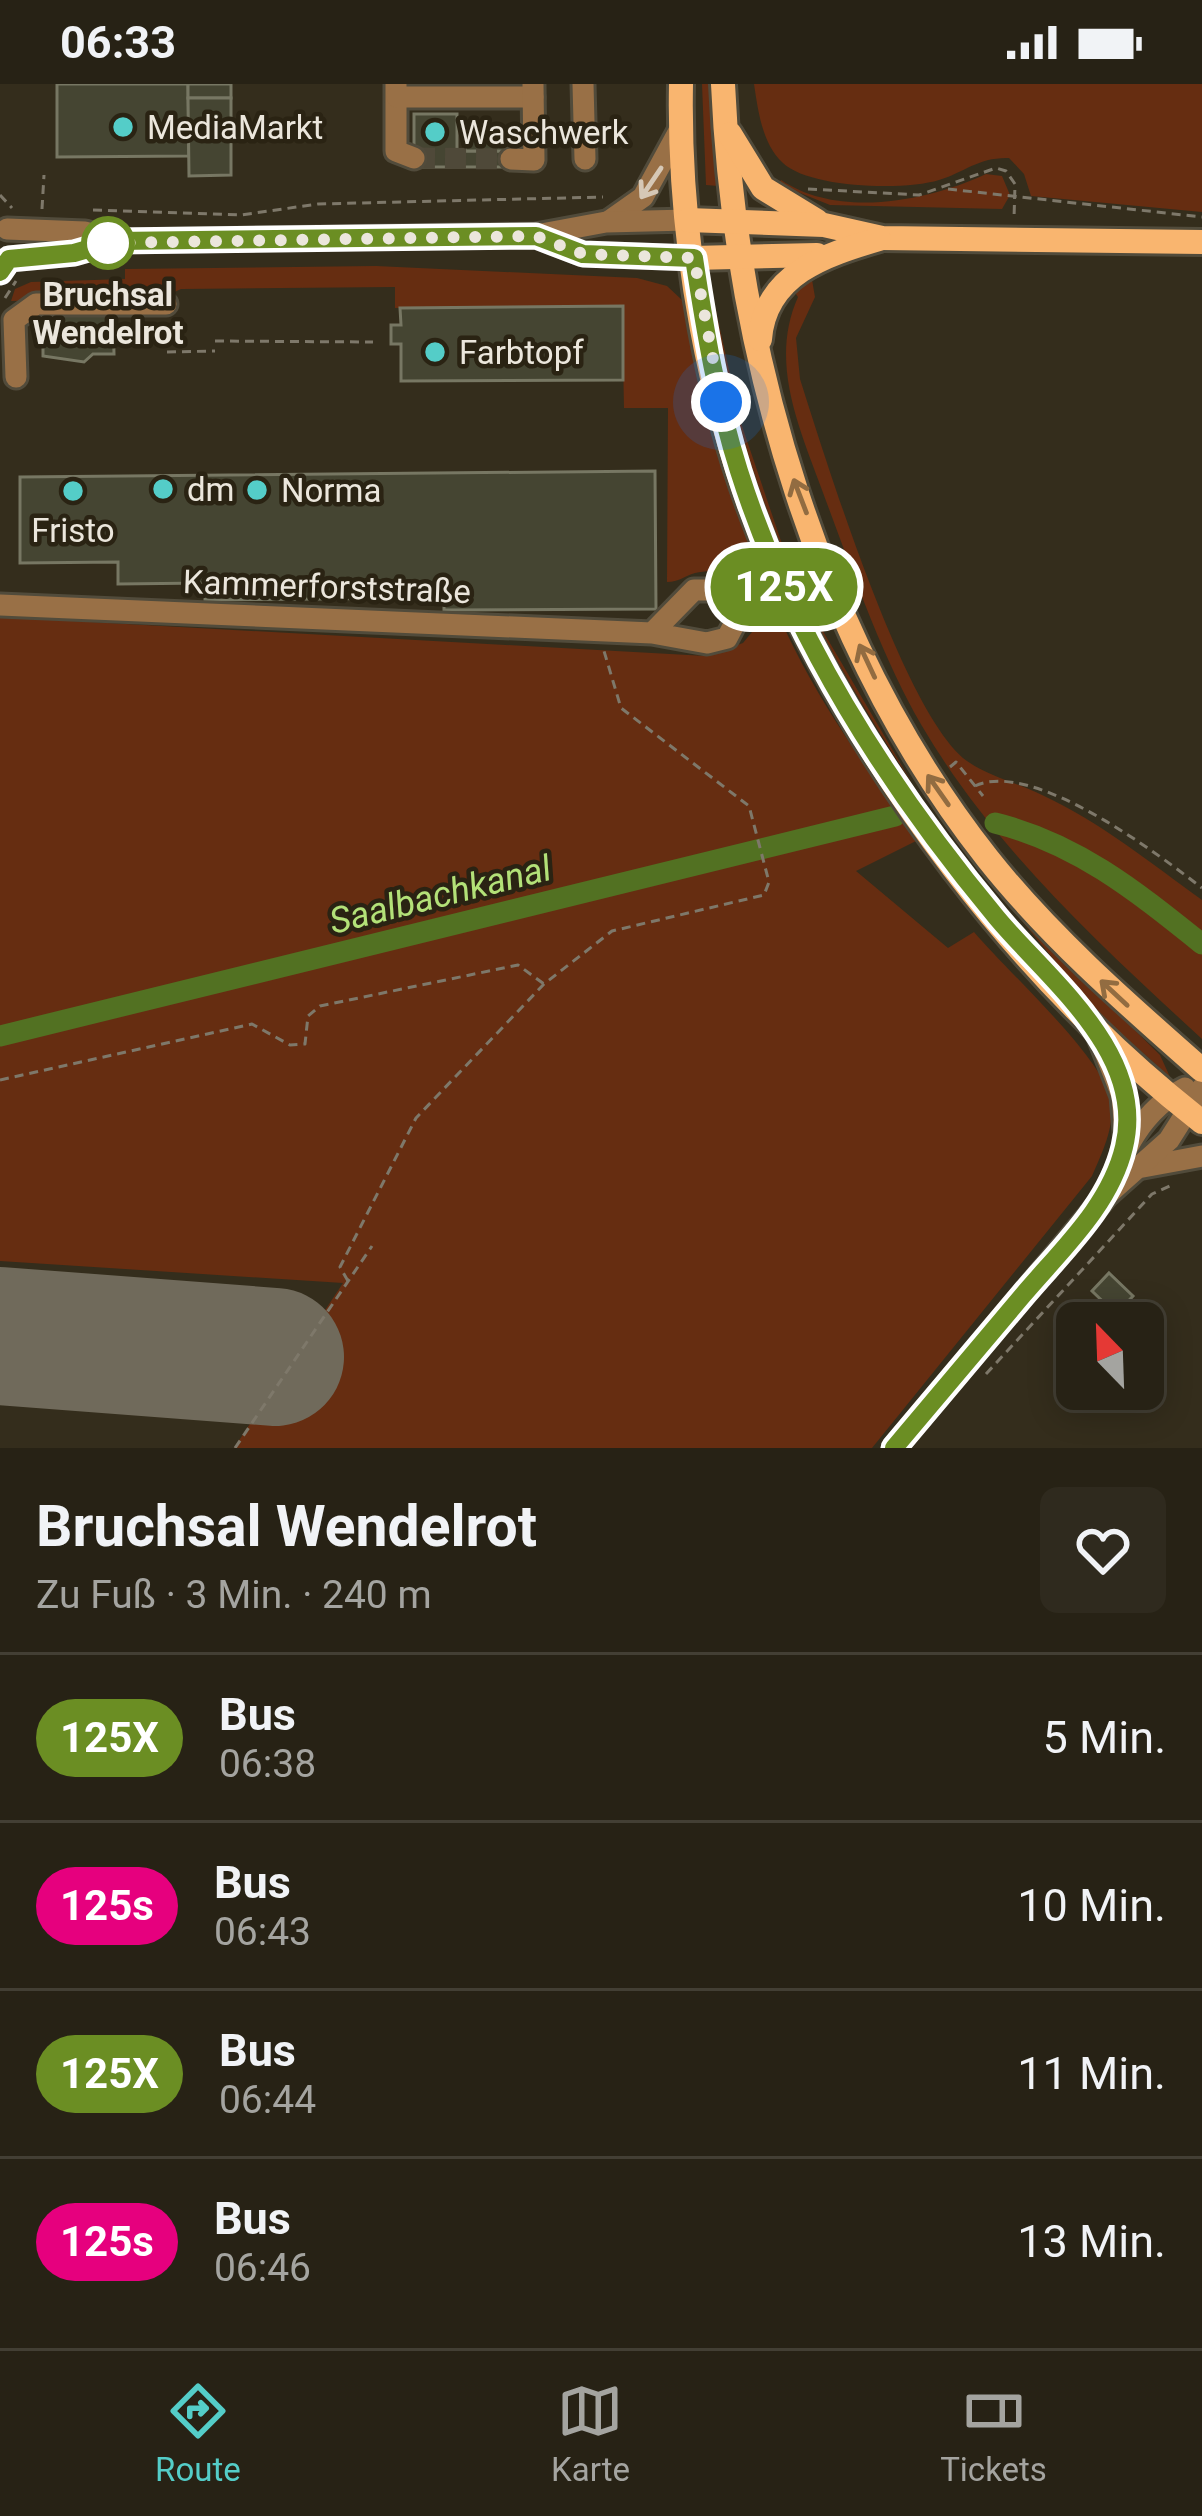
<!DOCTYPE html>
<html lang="de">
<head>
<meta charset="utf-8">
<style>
	:root { --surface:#272215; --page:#2f2a1e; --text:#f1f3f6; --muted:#a4a4a0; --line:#433f34; --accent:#54cdc8 }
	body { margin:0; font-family:Roboto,sans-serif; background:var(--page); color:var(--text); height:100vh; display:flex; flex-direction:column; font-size:45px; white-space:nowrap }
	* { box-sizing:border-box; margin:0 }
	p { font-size:39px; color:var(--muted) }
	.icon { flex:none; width:66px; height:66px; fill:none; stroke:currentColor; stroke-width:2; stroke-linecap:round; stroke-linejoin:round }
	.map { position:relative; height:1364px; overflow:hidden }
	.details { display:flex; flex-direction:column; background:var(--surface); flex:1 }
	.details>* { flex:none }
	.badge { padding:0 24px; border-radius:39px; font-size:42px; line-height:78px }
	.needle { width:78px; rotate:337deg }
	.buttons { position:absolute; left:1056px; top:1218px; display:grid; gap:24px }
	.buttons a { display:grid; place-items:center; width:108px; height:108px; border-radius:18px; background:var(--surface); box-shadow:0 6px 30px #0003,0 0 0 3px var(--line); font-size:60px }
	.you { position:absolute; width:60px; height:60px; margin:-30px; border:9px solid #fff; border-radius:50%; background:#1a73e8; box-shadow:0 0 0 18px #1a73e833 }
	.map>.badge { position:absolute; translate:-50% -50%; box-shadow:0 0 0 6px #fff }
	.round { display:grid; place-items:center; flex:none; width:126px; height:126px; border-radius:18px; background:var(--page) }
	.overview { display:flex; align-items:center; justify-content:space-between; height:204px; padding:0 36px }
	h1 { font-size:57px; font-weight:700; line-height:90px }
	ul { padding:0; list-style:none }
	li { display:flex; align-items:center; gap:36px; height:168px; padding:0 36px; border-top:3px solid var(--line) }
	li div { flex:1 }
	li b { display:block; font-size:45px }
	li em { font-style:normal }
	li .badge { min-width:132px; font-weight:700; text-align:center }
	.status { display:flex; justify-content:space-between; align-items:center; height:84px; padding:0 60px; background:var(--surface); direction:ltr }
	.status svg { height:33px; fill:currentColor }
	.menu { display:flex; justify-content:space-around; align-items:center; height:168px; border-top:3px solid var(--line); background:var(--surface); font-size:33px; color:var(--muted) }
	.menu a { display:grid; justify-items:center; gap:6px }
	.menu .active { color:var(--accent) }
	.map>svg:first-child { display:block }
	.green { fill:#662d11 }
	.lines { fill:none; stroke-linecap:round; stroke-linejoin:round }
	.canal { stroke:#527122; stroke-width:21 }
	.runway { stroke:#706a5b; stroke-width:138 }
	.building { fill:#454532; stroke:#777763; stroke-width:3 }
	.minor-tunnel { stroke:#4f4939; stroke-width:21; stroke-dasharray:21 10; stroke-linecap:butt }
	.minor-casing { stroke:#514b3b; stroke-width:27 }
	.major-casing { stroke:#514b3b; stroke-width:30 }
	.path { stroke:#7e786a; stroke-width:3; stroke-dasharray:9 6; stroke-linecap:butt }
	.minor { stroke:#997046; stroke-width:21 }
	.major { stroke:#f9b56f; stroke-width:24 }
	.oneway { stroke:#d6c8b6 }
	.oneway2 { stroke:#926c41 }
	.line-casing { stroke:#fff; stroke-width:27 }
	.line { stroke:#6b8e23; stroke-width:18 }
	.walk { stroke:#ebe6dc; stroke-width:12; stroke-dasharray:0 21.6 }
	.poi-dot { fill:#54cdc8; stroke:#2a2313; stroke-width:4.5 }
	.stop-dot { fill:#fff; stroke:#6b8e23; stroke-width:6 }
	.labels { text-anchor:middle; stroke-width:9; stroke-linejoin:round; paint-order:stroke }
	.poi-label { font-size:33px; fill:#ebe6dc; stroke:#2a2313; text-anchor:start }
	.stop-label { font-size:33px; font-weight:bold; fill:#ebe6dc; stroke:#2a2313 }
	.street-label { font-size:33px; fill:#ebe6dc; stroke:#2a2313 }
	.water-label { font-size:36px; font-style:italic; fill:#b3e178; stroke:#2a2313 }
</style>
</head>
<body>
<div class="status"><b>06:33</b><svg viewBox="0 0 49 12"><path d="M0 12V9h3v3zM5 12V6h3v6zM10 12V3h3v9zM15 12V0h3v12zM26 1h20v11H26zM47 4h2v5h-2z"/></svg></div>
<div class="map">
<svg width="1202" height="1364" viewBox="0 0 1202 1364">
	<rect width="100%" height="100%" fill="#342d1c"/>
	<g class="green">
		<polygon points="702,0 710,0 718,102 706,101"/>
		<path d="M754,0H1202V128L1031,112L1024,90L1009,74C979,73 965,88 939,96C904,107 809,104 783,79C762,60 758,26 754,0Z"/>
		<path d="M986,90L1002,92L1010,111L1002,125L830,121L778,100L781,96C839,135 928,117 986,90Z"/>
		<path d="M376,182L637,194L667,202L682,216C712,334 739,455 794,564C828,632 874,696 920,755L856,787L948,864L974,848C1006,886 1098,969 1110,1012C1117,1039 1102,1069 1092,1092L872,1364H234L343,1199L0,1177V533L706,572L743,559L752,548C755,512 738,479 695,489C684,492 679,498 667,498L668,324H624L622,222L395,224V203L181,205L162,214L11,217L15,205L31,198L125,195V185Z"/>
		<path d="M811,190L815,213L796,254L800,295C826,376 904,631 967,677C990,693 1018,699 1042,711C1100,738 1151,779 1202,816V955C1100,861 993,763 922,642C882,574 850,481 822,406C799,343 769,278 798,213L793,206Z"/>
		<path d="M711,205L741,339L781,457L824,549L912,699C828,572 756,438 725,287C720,261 712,233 711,205Z"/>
		<polygon points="969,773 1028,841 1160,971 1170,993 1098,929"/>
	</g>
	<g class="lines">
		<g class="canal">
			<path d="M995,739C1077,759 1137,808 1202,860"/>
			<polyline points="0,952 895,732"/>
		</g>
		<polyline class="runway" points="0,1252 275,1273"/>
	</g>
	<g class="building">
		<polygon points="57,0 188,0 189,72 57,73"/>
		<rect x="188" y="0" width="43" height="14"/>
		<polygon points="188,14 231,14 231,91 189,92"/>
		<polygon points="414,30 457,30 457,67 511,67 511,83 414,83"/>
		<polygon points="465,48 510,49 510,67 465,67"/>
		<polygon points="623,222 623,296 401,297 401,260 391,260 391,241 401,241 400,224"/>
		<polygon points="35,226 113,228 114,270 93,270 84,278 43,272 43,244 35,244"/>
		<polygon points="655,387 656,525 444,526 444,514 205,516 205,499 118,500 118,478 20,479 20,393"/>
		<polygon points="1109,1189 1133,1212 1116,1230 1092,1207"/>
	</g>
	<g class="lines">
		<polyline class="minor-tunnel" points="414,74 511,75"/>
		<g class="minor-casing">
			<g id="minor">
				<polyline points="583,0 585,75"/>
				<polyline points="396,1 396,67 414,74"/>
				<polyline points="397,13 533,13"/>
				<polyline points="511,75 534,76 533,1"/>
				<polyline points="609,137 643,113 680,45"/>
				<polyline points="7,145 85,148 115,157"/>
				<polyline points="537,152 583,170 693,174"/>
				<polyline points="9,175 74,169 116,157 536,151 606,138 688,136"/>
				<polyline points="16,293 14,236 36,220 166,220"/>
				<polyline points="0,521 652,549 707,559 727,554 737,535 736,518 723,506 694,506 652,549"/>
				<polyline points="1098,951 1122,1012 1126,1059"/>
				<polyline points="1143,1083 1202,1072"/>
				<path d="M1107,1110C1123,1067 1142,1026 1185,1004"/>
				<polyline points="894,1364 1106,1112 1169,1056 1202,1004"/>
			</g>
		</g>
		<g class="major-casing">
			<g id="major">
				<path d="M681,0C678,158 709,335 773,480C866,691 1020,896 1202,1038"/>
				<path d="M723,0C735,269 819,561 988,775C1050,853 1127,920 1202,986"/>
				<polyline points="730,50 763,104 817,137"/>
				<polyline points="688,136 824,141 882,154 1202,158"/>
				<polyline points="693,174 817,171"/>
				<path d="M760,255C765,190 825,171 879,155"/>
			</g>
		</g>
		<g class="path">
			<polyline points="808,105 919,111 996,84 1006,87 1015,100 1014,135"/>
			<polyline points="948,105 1202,133"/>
			<polyline points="0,111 12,124"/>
			<polyline points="42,125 44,91"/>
			<polyline points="93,126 241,131 318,120 603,113"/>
			<polyline points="5,214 16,197"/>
			<polyline points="215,257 373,258"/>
			<polyline points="167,268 215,267"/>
			<polyline points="950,683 956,678 983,712"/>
			<path d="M975,702C1032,675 1157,769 1202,804"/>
			<polyline points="0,996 252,940 290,961 305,960 308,932 320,922 518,881 544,900"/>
			<polyline points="348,1197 340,1183 416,1034 544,900 612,847 764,811 769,798 749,722 621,624 604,567"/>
			<polyline points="986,1290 1152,1110 1172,1101"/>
			<polyline points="235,1364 372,1162"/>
		</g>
		<use href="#minor" class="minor"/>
		<use href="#major" class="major"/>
	</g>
	<defs><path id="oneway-shaft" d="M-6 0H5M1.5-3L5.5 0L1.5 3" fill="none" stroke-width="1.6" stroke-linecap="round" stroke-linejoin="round" transform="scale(3)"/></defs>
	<use class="oneway" href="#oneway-shaft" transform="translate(651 99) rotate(124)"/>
	<g class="oneway2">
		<use href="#oneway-shaft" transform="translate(800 412) rotate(-111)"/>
		<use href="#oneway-shaft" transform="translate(867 577) rotate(-115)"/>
		<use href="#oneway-shaft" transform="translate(938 706) rotate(-125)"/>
		<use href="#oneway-shaft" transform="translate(1114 909) rotate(-137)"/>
	</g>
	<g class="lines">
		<g class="line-casing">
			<path id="line" d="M0,188L9,175L74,169L116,157L536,152L583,170L694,174C705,246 717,318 739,387C791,551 888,703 997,834C1048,895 1147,970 1124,1063C1110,1122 1061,1166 1023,1211C980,1262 937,1313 894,1364"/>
		</g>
		<use href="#line" class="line"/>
		<polyline class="walk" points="108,159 536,152 583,170 694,174 721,318"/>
	</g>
	<g class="poi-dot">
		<circle cx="123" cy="43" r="12"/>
		<circle cx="435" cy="48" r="12"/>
		<circle cx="435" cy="268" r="12"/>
		<circle cx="163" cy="405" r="12"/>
		<circle cx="257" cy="406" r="12"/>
		<circle cx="73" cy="407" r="12"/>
	</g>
	<circle class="stop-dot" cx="108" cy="159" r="24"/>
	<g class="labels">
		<g class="poi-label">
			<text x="147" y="55">MediaMarkt</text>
			<text x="459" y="60">Waschwerk</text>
			<text x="459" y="280">Farbtopf</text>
			<text x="187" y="417">dm</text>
			<text x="281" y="418">Norma</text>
			<text x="73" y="458" text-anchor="middle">Fristo</text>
		</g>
		<g class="stop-label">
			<text x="108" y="222">Bruchsal<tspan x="108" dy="38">Wendelrot</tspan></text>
		</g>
		<g class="street-label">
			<text transform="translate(327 502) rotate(2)" y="12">Kammerforststraße</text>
		</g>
		<g class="water-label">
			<text transform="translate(440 810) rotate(-14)" y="13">Saalbachkanal</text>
		</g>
	</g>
</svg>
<div class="buttons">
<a><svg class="needle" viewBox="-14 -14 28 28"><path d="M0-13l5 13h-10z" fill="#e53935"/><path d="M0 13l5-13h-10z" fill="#a4a4a0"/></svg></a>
</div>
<div class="you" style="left:721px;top:318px"></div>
<b class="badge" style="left:784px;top:503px;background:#6b8e23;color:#fff">125X</b>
</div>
<section class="details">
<div class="overview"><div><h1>Bruchsal Wendelrot</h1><p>Zu Fuß · 3 Min. · 240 m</p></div><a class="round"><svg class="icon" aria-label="heart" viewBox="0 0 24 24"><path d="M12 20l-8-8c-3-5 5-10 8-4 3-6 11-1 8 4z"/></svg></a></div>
<ul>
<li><span class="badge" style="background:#6b8e23;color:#fff">125X</span><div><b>Bus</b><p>06:38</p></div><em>5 Min.</em></li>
<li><span class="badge" style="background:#e6007e;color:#fff">125s</span><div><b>Bus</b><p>06:43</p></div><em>10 Min.</em></li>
<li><span class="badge" style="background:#6b8e23;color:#fff">125X</span><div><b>Bus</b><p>06:44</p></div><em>11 Min.</em></li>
<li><span class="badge" style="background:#e6007e;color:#fff">125s</span><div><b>Bus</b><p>06:46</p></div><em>13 Min.</em></li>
</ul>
</section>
<nav class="menu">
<a class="active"><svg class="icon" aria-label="directions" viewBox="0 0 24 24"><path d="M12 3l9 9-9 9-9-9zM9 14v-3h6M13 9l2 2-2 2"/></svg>Route</a>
<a><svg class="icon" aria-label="map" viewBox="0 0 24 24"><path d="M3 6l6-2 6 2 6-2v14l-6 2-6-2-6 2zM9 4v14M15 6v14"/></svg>Karte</a>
<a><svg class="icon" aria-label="tickets" viewBox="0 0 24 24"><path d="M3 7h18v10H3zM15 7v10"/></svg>Tickets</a>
</nav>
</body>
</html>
